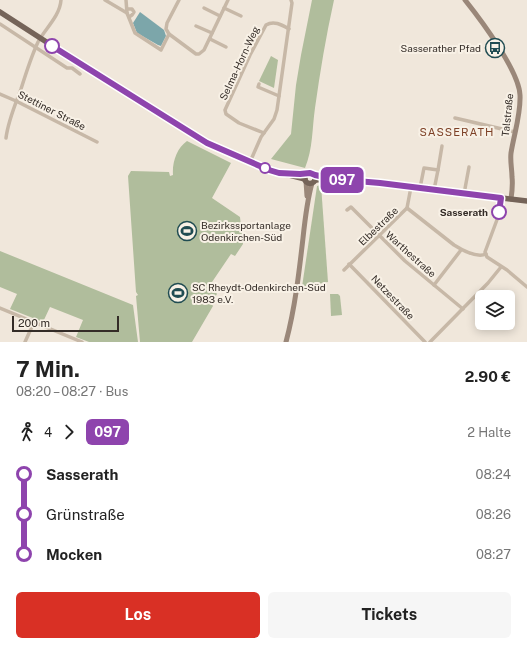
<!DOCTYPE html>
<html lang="de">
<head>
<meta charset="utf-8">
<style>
	:root { --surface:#fff; --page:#f6f6f6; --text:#222; --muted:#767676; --accent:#d93025 }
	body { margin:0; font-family:"Public Sans",sans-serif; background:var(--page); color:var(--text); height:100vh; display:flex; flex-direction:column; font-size:15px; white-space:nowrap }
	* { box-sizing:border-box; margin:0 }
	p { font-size:13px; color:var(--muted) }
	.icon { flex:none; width:22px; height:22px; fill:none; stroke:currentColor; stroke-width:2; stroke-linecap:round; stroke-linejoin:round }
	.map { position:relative; height:342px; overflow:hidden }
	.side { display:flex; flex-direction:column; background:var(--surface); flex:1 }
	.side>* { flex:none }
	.badge { padding:0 8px; border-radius:6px; font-size:14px; line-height:26px }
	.buttons { position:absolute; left:475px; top:290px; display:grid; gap:8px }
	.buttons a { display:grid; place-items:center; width:40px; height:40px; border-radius:6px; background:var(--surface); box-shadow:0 2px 10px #0003; font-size:20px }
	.scale { position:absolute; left:12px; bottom:10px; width:107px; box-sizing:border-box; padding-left:4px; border:2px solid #342c27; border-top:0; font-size:11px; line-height:14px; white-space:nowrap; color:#342c27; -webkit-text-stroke:3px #f8f1e6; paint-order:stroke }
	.map>.badge { position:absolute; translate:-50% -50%; box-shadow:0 0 0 2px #fff }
	.legs { display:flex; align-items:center; gap:6px; height:44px; padding:0 16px; font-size:13px }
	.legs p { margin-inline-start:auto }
	.summary { display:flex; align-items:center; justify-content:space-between; height:68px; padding:0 16px }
	h1 { font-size:22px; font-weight:700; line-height:30px }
	.button { display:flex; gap:8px; margin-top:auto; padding:8px 16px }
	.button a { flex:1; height:46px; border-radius:6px; background:var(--accent); color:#fff; font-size:16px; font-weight:700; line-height:46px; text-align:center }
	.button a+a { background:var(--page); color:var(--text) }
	ul { padding:0 16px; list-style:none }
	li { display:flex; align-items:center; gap:14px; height:40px; font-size:15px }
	li i { display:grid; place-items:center; width:6px; height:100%; margin:0 5px; background:currentColor }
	li i::after { content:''; width:10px; height:10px; margin:-5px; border:3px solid; border-radius:50%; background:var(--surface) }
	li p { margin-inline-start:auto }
	li:first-child i { background:linear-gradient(#0000 50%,currentColor 0) }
	li:last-child i { background:linear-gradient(currentColor 50%,#0000 0) }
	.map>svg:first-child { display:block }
	.green { fill:#b0bd9c }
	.water { fill:#7ca6aa }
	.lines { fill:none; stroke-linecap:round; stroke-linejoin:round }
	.street { stroke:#c7b8a7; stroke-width:3.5 }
	.secondary { stroke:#9a8779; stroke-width:5 }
	.primary { stroke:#756459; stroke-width:5.5 }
	.line-1-casing { stroke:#fff; stroke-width:9 }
	.line-1 { stroke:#8e44ad; stroke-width:6 }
	.stop-1-dot { fill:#fff; stroke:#8e44ad; stroke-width:2 }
	.labels { text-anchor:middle; stroke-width:4; stroke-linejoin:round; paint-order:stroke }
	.poi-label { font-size:10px; fill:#342c27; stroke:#f8f1e6; text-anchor:start }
	.street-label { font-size:10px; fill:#342c27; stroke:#f8f1e6 }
	.stop-label { font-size:10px; font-weight:bold; fill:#342c27; stroke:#f8f1e6; text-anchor:end }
	.neighbourhood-label { font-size:11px; letter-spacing:1px; fill:#7d4026; stroke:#f8f1e6 }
</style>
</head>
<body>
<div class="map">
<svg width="527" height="342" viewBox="0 0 527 342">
	<rect width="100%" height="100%" fill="#f0e7db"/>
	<g class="green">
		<path d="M312,0H334C326,36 320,72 315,108C312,129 313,149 305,168L271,159L291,134L296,85L301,55Z"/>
		<polygon points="271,56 278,60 274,88 259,81"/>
		<path d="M187,141L231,163L212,198L240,217L243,244L235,256L231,254L210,285L217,294L211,303L213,306L192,342H140L136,296L138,295L136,292L128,176L131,171L169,172L170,176L173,175C172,162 177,148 187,141Z"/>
		<polygon points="321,185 328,282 302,287 317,186"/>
		<polygon points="0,251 133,305 138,342 89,342 76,337 83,320 50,307 43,322 10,309 17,294 0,287"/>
		<polygon points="330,294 338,294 340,296 342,315 331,316"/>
	</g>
	<polygon class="water" points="140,12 164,30 166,36 161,46 158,45 137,33 133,23"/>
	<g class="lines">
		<g class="street">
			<polyline points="105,0 127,13"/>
			<polyline points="126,0 127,13 135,33 161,50 169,34"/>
			<polyline points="179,0 167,23 166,29 169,34 196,54 199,54 204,50 228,0"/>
			<polyline points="204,8 220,16"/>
			<polyline points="224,8 241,16"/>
			<polyline points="127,9 132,9 134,12 132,15 129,17"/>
			<polyline points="0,24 67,68 72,68 80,74"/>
			<polyline points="196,26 212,33"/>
			<polyline points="210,39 226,47"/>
			<polyline points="259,84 258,87 279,96"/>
			<polyline points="0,94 16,101 97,142"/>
			<polyline points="455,118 515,132"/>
			<path d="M264,133L239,123L226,114L225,110L250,55L266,25C274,20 282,25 289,29"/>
			<path d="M6,138C8,121 15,105 21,89C26,73 31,57 38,42C45,29 60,16 61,0"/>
			<polyline points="250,162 261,137 274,119 277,110 292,3 291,0"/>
			<polyline points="420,188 424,168 438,170 442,146"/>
			<polyline points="434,190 438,170"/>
			<polyline points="464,194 469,167"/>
			<polyline points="501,198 498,217 485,252 487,257 507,270 527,287"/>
			<path d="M407,208L454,245C462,250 477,258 486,254"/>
			<polyline points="347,210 351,207 405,261 463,309"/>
			<polyline points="349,264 425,342"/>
			<polyline points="344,270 407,208 411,187"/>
			<polyline points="434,285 461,250"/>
			<polyline points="0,308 82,342"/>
			<polyline points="25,342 34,322"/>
			<polyline points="430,342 488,283 501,267"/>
		</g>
		<g class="secondary">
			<path d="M465,0C481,20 519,71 520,95C521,114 514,134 511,153C510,161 512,169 512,177C513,185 512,192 511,199"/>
			<polyline points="306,181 307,196"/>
			<path d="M286,342C295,308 299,273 303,238C305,219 307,201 312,183"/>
		</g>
		<g class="primary">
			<polyline points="0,12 110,83 207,143 269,170 305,179"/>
			<circle cx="310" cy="178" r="5.5"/>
			<polyline points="315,180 333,179 380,183 527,201"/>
		</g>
	</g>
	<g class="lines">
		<g class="line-1-casing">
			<polyline id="line-1" points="52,46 207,143 269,170 279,173 300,174 310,173 315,175 333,179 380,183 501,198 499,212"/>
		</g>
		<use href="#line-1" class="line-1"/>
	</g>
	<defs>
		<g id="bus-ring" transform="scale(1)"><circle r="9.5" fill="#f8f1e6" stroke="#204c52" stroke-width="1.5"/><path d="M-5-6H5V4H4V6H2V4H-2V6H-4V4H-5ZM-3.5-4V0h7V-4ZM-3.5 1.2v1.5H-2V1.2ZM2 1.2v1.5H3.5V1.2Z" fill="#204c52"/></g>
		<g id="stadium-ring" transform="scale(1)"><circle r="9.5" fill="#f8f1e6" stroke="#204c52" stroke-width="1.5"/><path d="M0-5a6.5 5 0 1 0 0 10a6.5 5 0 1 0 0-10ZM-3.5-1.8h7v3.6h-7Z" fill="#204c52"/></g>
	</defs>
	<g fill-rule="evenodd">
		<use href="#bus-ring" x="495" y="48"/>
		<use href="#stadium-ring" x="187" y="231"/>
		<use href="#stadium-ring" x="178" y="293"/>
	</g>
	<g class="stop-1-dot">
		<circle cx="52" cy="46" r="7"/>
		<circle cx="265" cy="168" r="5"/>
		<circle cx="499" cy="212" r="7"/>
	</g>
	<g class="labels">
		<g class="poi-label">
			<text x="481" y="52" text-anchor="end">Sasserather Pfad</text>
			<text x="201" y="229">Bezirkssportanlage<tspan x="201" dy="12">Odenkirchen-Süd</tspan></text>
			<text x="192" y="291">SC Rheydt-Odenkirchen-Süd<tspan x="192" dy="12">1983 e.V.</tspan></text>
		</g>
		<g class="street-label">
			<text transform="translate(239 63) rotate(-65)" y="4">Selma-Horn-Weg</text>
			<text transform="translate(52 110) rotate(27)" y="4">Stettiner Straße</text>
			<text transform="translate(507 115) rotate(-84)" y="4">Talstraße</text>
			<text transform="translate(378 226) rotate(-44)" y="4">Elbestraße</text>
			<text transform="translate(411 254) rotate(42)" y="4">Warthestraße</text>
			<text transform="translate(393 297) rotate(46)" y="4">Netzestraße</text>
		</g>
		<g class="stop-label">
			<text x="488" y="216">Sasserath</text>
		</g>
		<g class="neighbourhood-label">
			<text x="457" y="136">SASSERATH</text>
		</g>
	</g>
</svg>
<div class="buttons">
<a><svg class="icon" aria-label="layers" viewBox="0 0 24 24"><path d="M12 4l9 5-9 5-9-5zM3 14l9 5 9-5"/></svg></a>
</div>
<div class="scale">200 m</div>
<b class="badge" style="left:342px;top:180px;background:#8e44ad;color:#fff">097</b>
</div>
<section class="side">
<div class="summary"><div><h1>7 Min.</h1><p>08:20 – 08:27 · Bus</p></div><b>2.90 €</b></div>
<div class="legs"><svg class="icon" aria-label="walk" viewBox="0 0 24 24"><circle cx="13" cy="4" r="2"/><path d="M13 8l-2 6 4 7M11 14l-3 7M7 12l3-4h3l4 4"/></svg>4<svg class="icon" aria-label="forward" viewBox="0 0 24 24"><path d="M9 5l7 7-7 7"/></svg><b class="badge" style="background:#8e44ad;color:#fff">097</b><p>2 Halte</p></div>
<ul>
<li><i style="color:#8e44ad"></i><b>Sasserath</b><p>08:24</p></li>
<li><i style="color:#8e44ad"></i><span>Grünstraße</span><p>08:26</p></li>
<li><i style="color:#8e44ad"></i><b>Mocken</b><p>08:27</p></li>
</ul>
<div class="button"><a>Los</a><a>Tickets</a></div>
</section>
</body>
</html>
